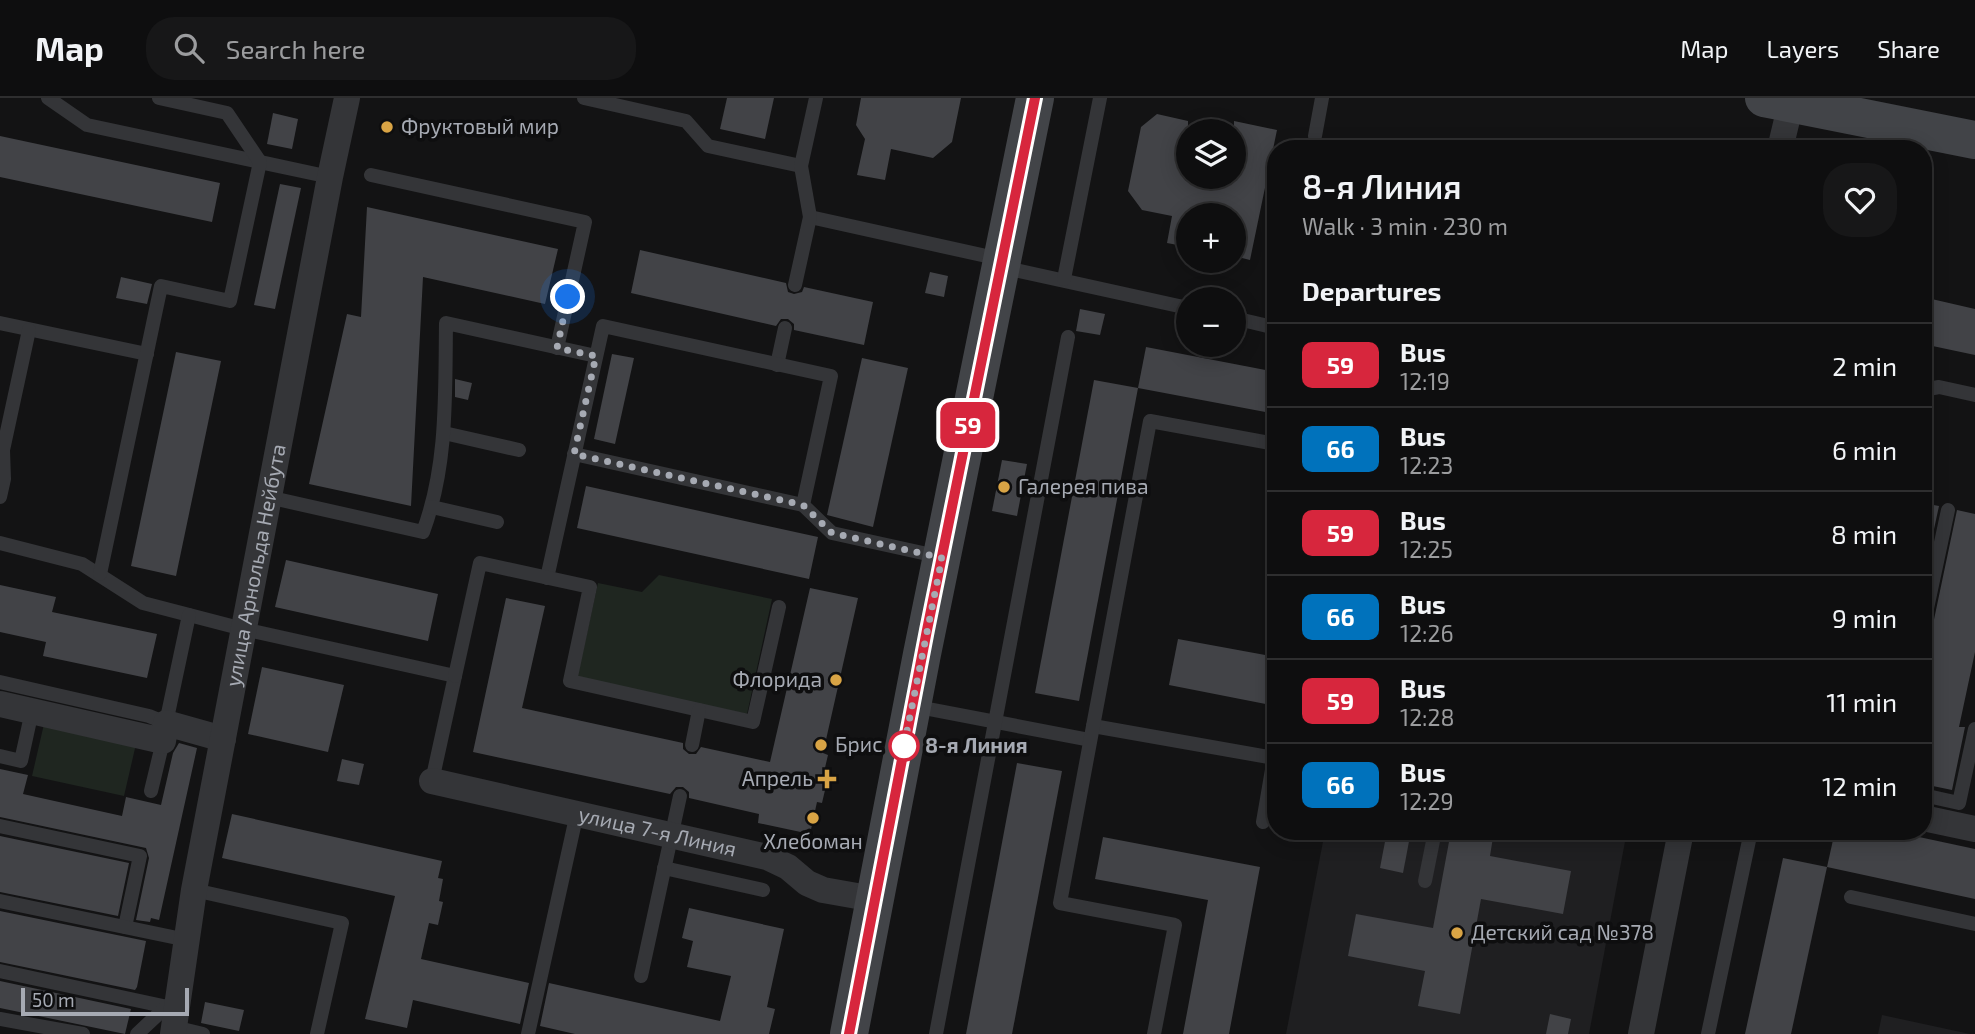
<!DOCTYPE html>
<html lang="en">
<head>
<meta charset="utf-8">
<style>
	:root { --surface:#0e0e0f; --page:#171718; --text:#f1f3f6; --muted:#9b9c9e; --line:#2e2e2f }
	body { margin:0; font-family:"Exo 2",sans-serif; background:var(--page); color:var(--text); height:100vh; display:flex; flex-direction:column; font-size:26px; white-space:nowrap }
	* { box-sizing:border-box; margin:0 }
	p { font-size:23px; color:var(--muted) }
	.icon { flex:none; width:38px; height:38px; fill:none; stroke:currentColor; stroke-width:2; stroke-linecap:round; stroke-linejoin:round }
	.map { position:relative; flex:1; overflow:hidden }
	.panel { position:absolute; left:1267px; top:42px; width:665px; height:700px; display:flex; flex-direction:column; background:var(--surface); border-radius:28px; box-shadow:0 4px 18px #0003,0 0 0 2px var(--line) }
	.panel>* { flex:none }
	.badge { padding:0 14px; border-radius:10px; font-size:24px; line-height:46px }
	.fabs { position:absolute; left:1176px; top:21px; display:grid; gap:14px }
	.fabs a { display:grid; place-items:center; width:70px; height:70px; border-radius:50%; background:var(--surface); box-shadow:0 4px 18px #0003,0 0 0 2px var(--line); font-size:35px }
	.scale { position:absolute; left:21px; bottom:18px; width:168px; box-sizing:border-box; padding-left:7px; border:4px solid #a6aab3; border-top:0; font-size:19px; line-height:24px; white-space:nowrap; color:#a6aab3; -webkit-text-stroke:5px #0e0e0f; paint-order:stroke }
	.you { position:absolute; width:35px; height:35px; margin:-18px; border:5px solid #fff; border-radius:50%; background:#1a73e8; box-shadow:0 0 0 10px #1a73e833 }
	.map>.badge { position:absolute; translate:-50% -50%; box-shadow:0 0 0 4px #fff }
	h2 { padding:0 35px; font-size:26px; line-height:63px }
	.round { display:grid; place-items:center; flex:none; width:74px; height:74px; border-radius:28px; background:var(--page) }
	.overview { display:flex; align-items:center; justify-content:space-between; height:119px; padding:0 35px }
	h1 { font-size:33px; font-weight:600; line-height:52px }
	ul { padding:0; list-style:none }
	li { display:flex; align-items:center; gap:21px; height:84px; padding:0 35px; border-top:2px solid var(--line) }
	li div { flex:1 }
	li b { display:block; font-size:26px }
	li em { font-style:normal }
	li .badge { min-width:77px; font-weight:700; text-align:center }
	header { display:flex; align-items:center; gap:42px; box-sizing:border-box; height:98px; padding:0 35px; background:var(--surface); border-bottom:2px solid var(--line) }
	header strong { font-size:33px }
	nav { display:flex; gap:38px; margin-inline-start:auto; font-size:24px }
	.search { width:490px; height:63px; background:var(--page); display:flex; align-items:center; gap:18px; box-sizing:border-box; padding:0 24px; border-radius:28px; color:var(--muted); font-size:26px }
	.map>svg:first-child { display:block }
	.built { fill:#1f1f21 }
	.green { fill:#1f2620 }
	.building { fill:#424347 }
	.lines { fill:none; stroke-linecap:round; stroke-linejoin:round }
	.service { stroke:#343538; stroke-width:14 }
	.minor { stroke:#343538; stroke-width:26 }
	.secondary { stroke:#424448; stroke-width:38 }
	.line-casing { stroke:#fff; stroke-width:16 }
	.line { stroke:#d7263d; stroke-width:10 }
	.walk { stroke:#a6aab3; stroke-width:7; stroke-dasharray:0 12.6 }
	.poi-dot { fill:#d9a445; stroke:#0e0e0f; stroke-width:2.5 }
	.stop-dot { fill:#fff; stroke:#d7263d; stroke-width:3.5 }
	.labels { text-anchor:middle; stroke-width:7; stroke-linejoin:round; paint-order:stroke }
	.poi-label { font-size:21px; fill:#a6aab3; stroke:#0e0e0f; text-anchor:start }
	.street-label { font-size:21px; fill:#a6aab3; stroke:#0e0e0f }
	.stop-label { font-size:21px; font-weight:bold; fill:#a6aab3; stroke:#0e0e0f; text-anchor:start }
</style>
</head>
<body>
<header>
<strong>Map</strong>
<div class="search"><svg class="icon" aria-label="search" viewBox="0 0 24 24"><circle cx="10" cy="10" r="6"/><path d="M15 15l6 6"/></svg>Search here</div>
<nav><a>Map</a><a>Layers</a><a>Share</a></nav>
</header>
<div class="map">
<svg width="1975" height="936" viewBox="0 0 1975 936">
	<rect width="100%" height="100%" fill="#131314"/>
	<g class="built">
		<polygon points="1325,733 1627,733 1589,936 1286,936"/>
		<polygon points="1882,917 1970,936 1878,936"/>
	</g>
	<g class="green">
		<polygon points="659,477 772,501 747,616 577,580 598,485 642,494"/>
		<polygon points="44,626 136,646 124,698 32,678"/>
	</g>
	<g class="building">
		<polygon points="727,0 774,0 765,41 720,31"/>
		<polygon points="861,0 961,0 952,44 933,60 891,51 885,82 857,77 865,41 856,27"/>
		<polygon points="273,15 298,21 292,51 267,46"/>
		<polygon points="1157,16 1188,23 1188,79 1234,79 1234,23 1277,32 1250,162 1234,158 1234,117 1188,117 1188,149 1167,145 1172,118 1142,112 1128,93 1141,29"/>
		<polygon points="0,38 220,85 212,124 0,79"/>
		<polygon points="280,86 301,90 275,211 254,207"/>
		<polygon points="367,109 558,151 545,206 423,179 411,408 309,386 347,216 361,219"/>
		<polygon points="640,152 786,185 788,194 794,196 802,194 804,189 873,204 864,247 794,232 794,226 788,221 781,221 776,228 631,195"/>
		<polygon points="930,174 948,178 944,199 925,195"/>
		<polygon points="121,179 152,186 147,206 116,200"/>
		<polygon points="1923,199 1975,211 1975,257 1923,246"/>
		<polygon points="1080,211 1105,216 1100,237 1076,233"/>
		<polygon points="1146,249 1276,274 1276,316 1138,290"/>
		<polygon points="176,254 221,263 176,478 131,468"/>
		<polygon points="612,256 634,260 615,346 594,341"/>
		<polygon points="862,260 908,270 873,429 827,417"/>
		<polygon points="455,281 472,285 468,302 455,299"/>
		<polygon points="1094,282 1138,290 1079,603 1035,595"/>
		<polygon points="1002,362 1027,366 1017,418 992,413"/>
		<polygon points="586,388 818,439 809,481 577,430"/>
		<polygon points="1923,405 1939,408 1923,482"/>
		<polygon points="1957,412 1975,416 1975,554 1959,629 1965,629 1952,692 1923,686 1923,588 1932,548 1923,547 1923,538 1930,536 1932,531"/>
		<polygon points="286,462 438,496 428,543 275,509"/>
		<polygon points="0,487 56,499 52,514 157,536 147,580 43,558 46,544 0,534"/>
		<polygon points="810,490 858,500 823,655 828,657 824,674 829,675 822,705 817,704 810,736 758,725 759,716 689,700 689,694 683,689 676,689 670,696 473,654 506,500 545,508 522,610 683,645 683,651 689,656 696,656 701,649 770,664"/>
		<polygon points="1178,541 1276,559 1276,608 1169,587"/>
		<polygon points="262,569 344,587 328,654 248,636"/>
		<polygon points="179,645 197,650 159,822 151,820 150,824 136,822 149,760 146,750 0,719 0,671 28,677 23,696 122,718 126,699 161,707 173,655"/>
		<polygon points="342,661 364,666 359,687 337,683"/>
		<polygon points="1017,665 1062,673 1012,936 966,936"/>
		<polygon points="232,716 442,763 438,780 443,781 439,803 443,804 438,827 429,825 421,861 529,885 520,926 413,902 407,930 365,921 395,798 222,760"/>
		<polygon points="1387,733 1411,733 1403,775 1380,770"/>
		<polygon points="1451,733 1494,733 1490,758 1571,773 1563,816 1481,801 1460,916 1418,908 1425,873 1348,858 1356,816 1433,830"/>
		<polygon points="1835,733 1891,733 1975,751 1975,801 1827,769"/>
		<polygon points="0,738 129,765 118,818 0,794"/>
		<polygon points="1103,739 1260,769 1229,936 1183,936 1208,802 1095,781"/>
		<polygon points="1783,760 1827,769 1791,936 1745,936"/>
		<polygon points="689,810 784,831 767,909 775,911 769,936 575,936 540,928 549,885 720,923 731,878 687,869 693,843 682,840"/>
		<polygon points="0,813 146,843 137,889 135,892 0,864"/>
		<polygon points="0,883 131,911 125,936 0,910"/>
		<polygon points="205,904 244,912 239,933 201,925"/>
		<polygon points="1550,916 1571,921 1568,936 1546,936"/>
	</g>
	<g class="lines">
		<g class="service">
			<polyline points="48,0 87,27 330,79"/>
			<polyline points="584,0 686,23 708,48 801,68"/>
			<polyline points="1315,38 1322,0"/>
			<polyline points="371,77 585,124 557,250"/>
			<polyline points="810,119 1000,161"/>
			<polyline points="1001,169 1188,210"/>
			<polyline points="1064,181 1100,0"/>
			<polyline points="795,187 810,119 801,68 816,0"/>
			<polyline points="1234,220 1276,230"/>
			<polyline points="0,225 147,256"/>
			<polyline points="777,267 785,230"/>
			<polyline points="1923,292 1939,289 1975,297"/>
			<polyline points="444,335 519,352"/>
			<polyline points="0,399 4,381 3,352 29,232"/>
			<path d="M268,399L423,434C448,367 445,295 446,225L596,258"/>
			<polyline points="803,407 832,435 941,459"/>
			<polyline points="432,409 497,424"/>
			<polyline points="0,445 82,466 143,505 243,531 455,578 432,683"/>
			<polyline points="100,476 161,188 230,203 260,64 227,15 159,0"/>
			<polyline points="547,480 603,228 831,278 803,407 574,356"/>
			<polyline points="1923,529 1948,412"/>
			<polyline points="455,578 480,465 590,489 570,583 753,624 779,509"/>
			<polyline points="0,584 149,618 166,625 189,517"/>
			<polyline points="913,608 1090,642"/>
			<polyline points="1093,628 1274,660 1263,724"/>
			<polyline points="692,647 699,612"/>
			<polyline points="0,658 21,663 32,613"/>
			<polyline points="151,693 163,643"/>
			<polyline points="1923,697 1959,705 1975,631"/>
			<polyline points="0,728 140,758 125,829"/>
			<polyline points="664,770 763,792"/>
			<polyline points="1425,783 1435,733"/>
			<polyline points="194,792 342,825 317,936"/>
			<polyline points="1851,799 1975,826"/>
			<polyline points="0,803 187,842"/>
			<polyline points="0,873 177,911"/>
			<polyline points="641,878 680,698"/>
			<polyline points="0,921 83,936"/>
			<polyline points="174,929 203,936"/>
			<polyline points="137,936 167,908"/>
			<polyline points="528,936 577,715"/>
			<polyline points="936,936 1068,239"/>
			<polyline points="1154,936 1175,827 1060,805 1150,323 1276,346"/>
			<polyline points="1708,936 1751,733"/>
		</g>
		<g class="minor">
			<polyline points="1780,51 1791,5"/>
			<polyline points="0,606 163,643 166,625 223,641"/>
			<path id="s1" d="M432,683L767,759L788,769L807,785L823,792L874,801"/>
			<polyline points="1923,720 1975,731"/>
			<path id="s2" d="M173,936L194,792L330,79L347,0"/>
			<polyline points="1641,936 1681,733"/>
		</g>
		<g class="secondary">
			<polyline points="1764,0 1975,42"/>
			<polyline points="849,936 922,556 1035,0"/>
		</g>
	</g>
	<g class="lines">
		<g class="line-casing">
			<polyline id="line" points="849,936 927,532 1035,0"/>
		</g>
		<use href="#line" class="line"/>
		<polyline class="walk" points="568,199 557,250 596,258 574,356 803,407 832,435 942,460 904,648"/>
	</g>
	<g class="poi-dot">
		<circle cx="387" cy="29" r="7"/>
		<circle cx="1004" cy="389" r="7"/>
		<circle cx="836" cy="582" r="7"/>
		<circle cx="821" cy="647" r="7"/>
		<path d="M823.5 670.5h7v7h7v7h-7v7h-7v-7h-7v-7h7z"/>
		<circle cx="813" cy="720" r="7"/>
		<circle cx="1457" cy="835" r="7"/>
	</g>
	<circle class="stop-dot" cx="904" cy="648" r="14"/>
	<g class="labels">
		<g class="poi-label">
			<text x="401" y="36">Фруктовый мир</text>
			<text x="1018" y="396">Галерея пива</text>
			<text x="822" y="589" text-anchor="end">Флорида</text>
			<text x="835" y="654">Брис</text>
			<text x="813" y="688" text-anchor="end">Апрель</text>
			<text x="813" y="751" text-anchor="middle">Хлебоман</text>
			<text x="1471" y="842">Детский сад №378</text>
		</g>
		<g class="street-label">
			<text dy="7" stroke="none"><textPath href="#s2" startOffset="476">улица Арнольда Нейбута</textPath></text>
			<text dy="7" stroke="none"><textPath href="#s1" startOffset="231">улица 7-я Линия</textPath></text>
		</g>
		<g class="stop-label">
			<text x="925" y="655">8-я Линия</text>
		</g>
	</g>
</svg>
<div class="fabs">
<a><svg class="icon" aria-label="layers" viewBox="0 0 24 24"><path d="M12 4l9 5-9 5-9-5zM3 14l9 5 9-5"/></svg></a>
<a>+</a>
<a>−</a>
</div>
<div class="scale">50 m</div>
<div class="you" style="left:568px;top:199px"></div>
<b class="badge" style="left:968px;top:327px;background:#d7263d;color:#fff">59</b>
<section class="panel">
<div class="overview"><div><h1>8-я Линия</h1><p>Walk · 3 min · 230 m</p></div><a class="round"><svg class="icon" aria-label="heart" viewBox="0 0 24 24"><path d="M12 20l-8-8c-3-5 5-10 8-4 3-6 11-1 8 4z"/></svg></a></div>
<h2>Departures</h2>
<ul>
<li><span class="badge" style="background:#d7263d;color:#fff">59</span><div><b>Bus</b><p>12:19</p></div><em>2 min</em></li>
<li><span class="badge" style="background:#0072bc;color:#fff">66</span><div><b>Bus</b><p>12:23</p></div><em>6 min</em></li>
<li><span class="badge" style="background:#d7263d;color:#fff">59</span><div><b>Bus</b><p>12:25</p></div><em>8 min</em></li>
<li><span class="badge" style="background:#0072bc;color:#fff">66</span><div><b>Bus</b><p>12:26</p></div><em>9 min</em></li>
<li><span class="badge" style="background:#d7263d;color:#fff">59</span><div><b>Bus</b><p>12:28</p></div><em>11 min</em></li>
<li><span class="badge" style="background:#0072bc;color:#fff">66</span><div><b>Bus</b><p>12:29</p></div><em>12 min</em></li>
</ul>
</section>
</div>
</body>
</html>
